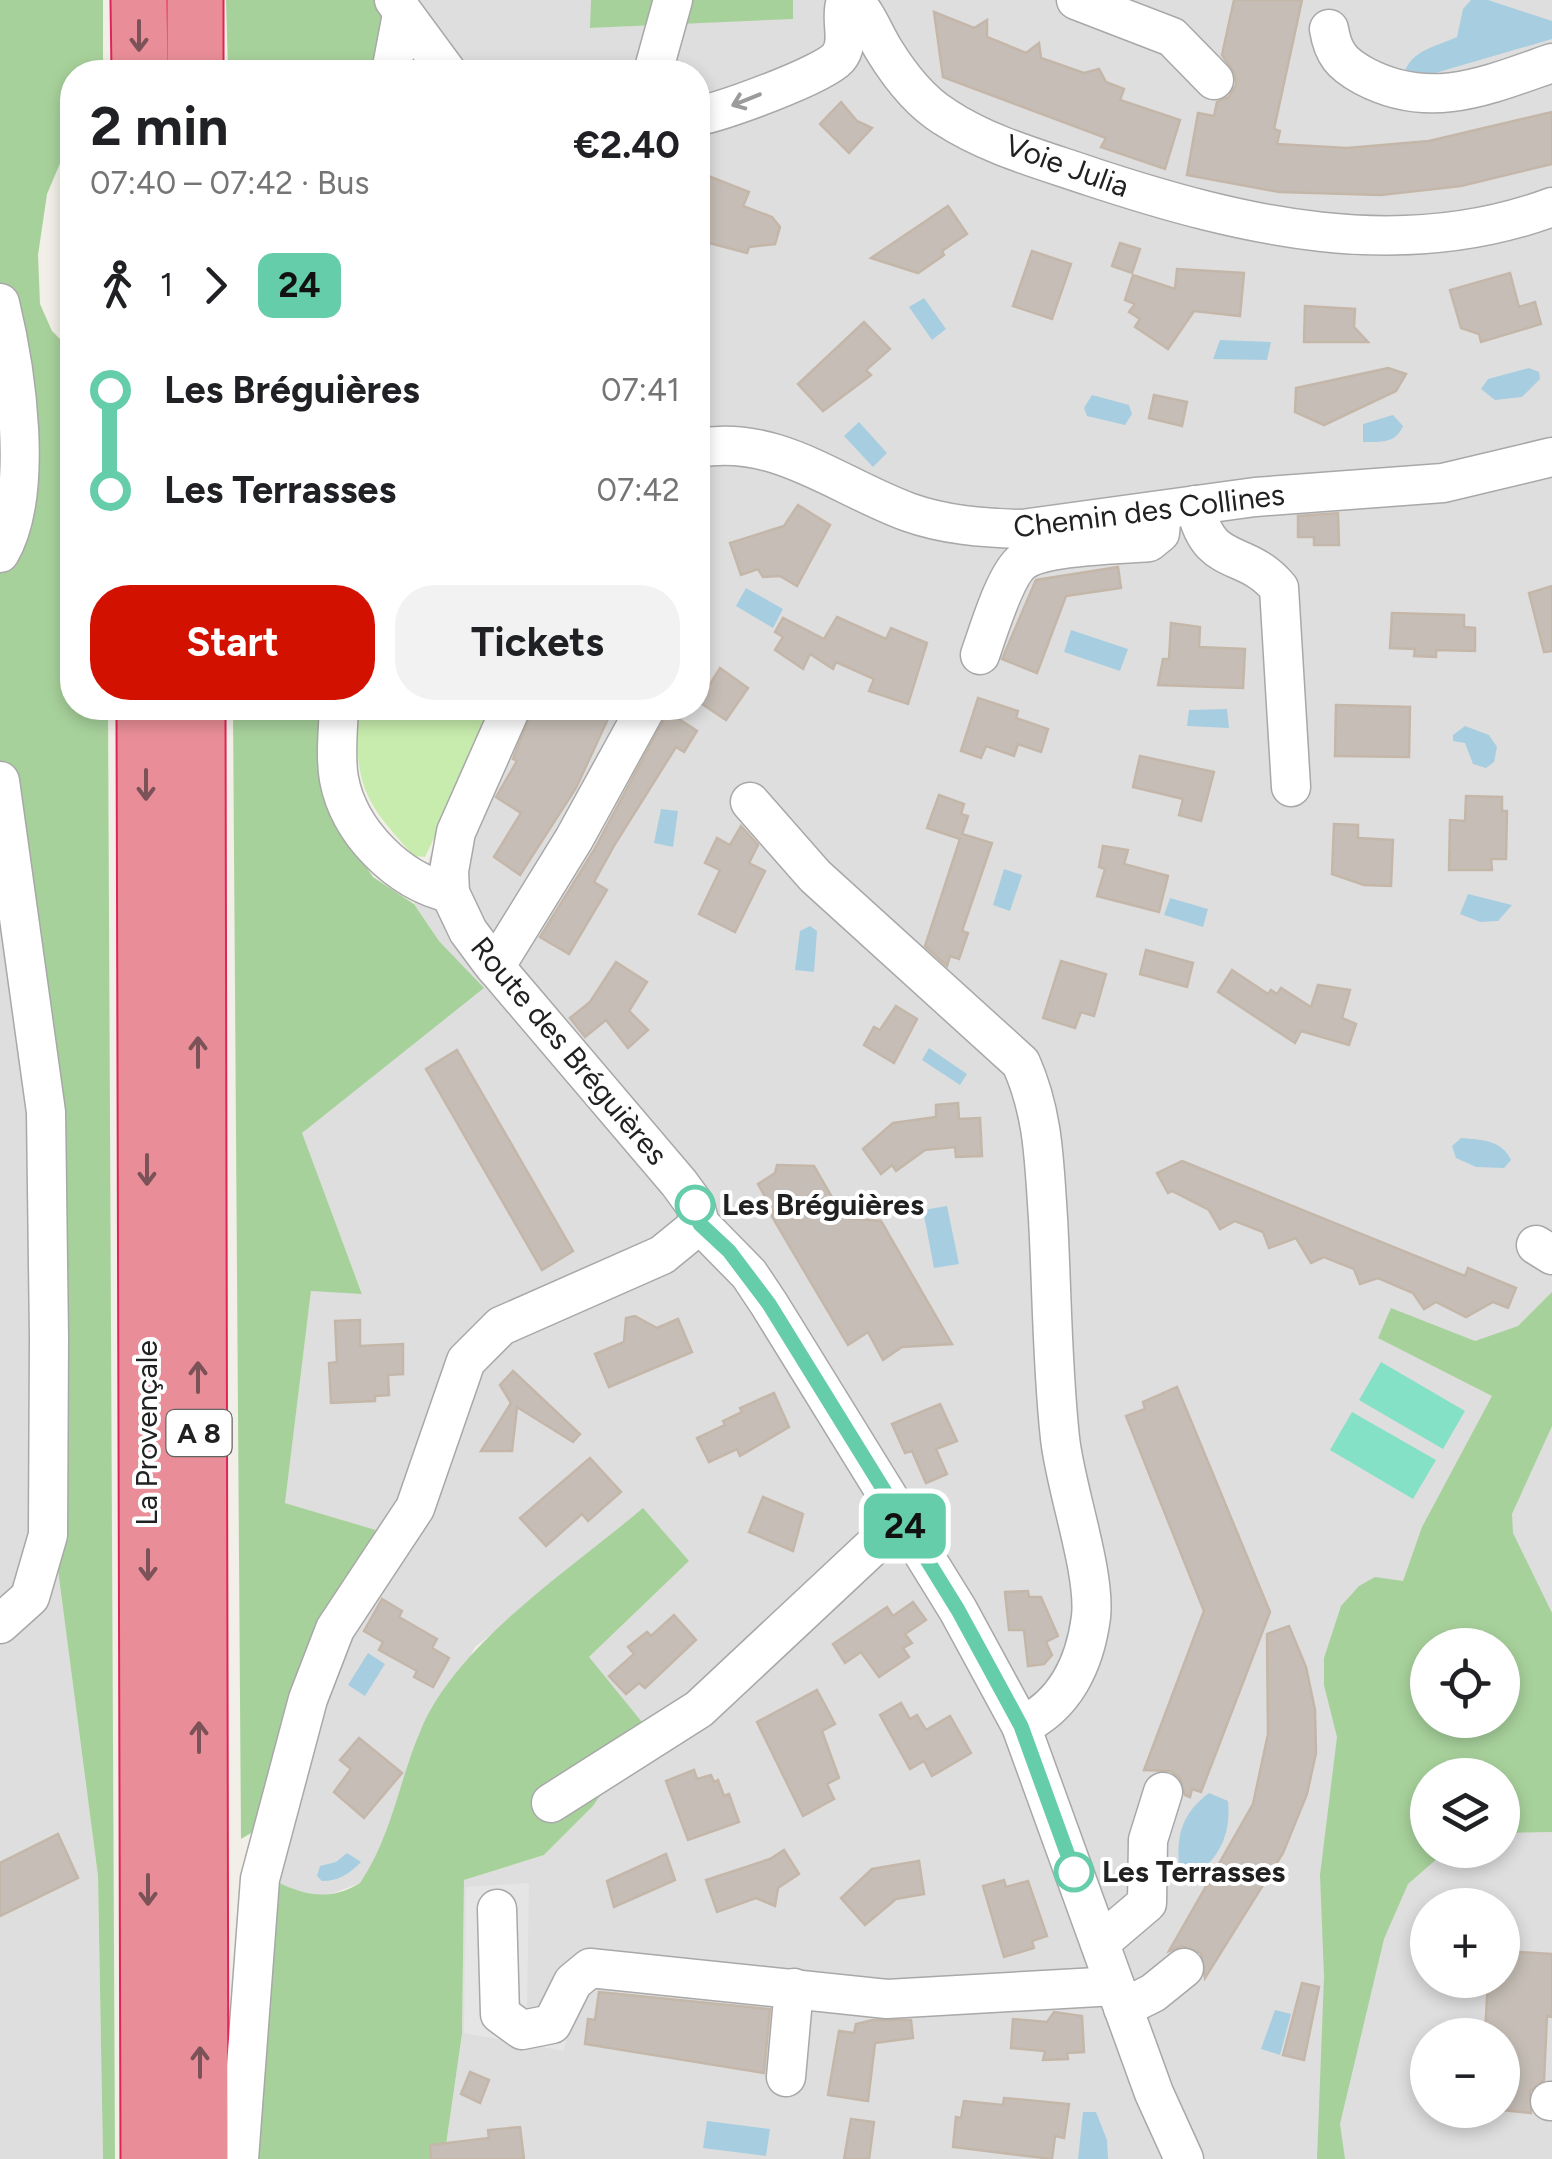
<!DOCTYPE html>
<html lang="en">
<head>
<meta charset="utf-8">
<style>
	:root { --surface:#fff; --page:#f2f2f2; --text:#202124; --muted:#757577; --accent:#d21100 }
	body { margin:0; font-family:Figtree,sans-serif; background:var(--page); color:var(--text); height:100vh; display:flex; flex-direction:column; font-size:38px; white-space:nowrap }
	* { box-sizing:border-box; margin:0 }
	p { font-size:32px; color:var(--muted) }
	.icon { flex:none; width:55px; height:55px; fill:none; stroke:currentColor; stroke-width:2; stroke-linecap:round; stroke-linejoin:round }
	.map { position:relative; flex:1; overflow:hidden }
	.drawer { position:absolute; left:60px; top:60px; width:650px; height:660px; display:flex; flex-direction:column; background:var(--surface); border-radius:40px; box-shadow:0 5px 15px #0003 }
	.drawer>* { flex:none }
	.badge { padding:0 20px; border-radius:15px; font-size:35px; line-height:65px }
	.fabs { position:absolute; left:1410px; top:1628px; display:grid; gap:20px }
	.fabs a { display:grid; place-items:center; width:110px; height:110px; border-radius:50%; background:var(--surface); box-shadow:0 5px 15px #0003; font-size:50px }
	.map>.badge { position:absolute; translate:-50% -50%; box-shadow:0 0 0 5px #fff }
	.legs { display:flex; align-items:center; gap:15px; height:110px; padding:0 30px; font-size:32px }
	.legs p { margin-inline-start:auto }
	.overview { display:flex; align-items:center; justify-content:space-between; height:170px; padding:0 30px }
	h1 { font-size:55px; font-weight:700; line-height:75px }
	.action { display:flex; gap:20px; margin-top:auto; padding:20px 30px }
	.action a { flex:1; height:115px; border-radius:40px; background:var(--accent); color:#fff; font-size:40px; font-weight:700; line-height:115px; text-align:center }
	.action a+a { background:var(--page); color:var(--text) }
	ul { padding:0 30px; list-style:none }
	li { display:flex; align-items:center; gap:35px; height:100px; font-size:38px }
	li i { display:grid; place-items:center; width:15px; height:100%; margin:0 12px; background:currentColor }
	li i::after { content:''; width:25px; height:25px; margin:-12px; border:8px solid; border-radius:50%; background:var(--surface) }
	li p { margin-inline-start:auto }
	li:first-child i { background:linear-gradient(#0000 50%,currentColor 0) }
	li:last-child i { background:linear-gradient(currentColor 50%,#0000 0) }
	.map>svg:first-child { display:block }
	.residential { fill:#dfdede; fill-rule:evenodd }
	.grass { fill:#c7ecad }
	.forest { fill:#a7d19b; fill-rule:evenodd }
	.pitch { fill:#84e1c5 }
	.parking { fill:#e5e5e5 }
	.water { fill:#a7cee0 }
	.building { fill:#c6beb6; stroke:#c4b7a9; stroke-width:2.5 }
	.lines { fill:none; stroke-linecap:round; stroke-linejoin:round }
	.minor-casing { stroke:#a8a8a8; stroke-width:41 }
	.highway-casing { stroke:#e02455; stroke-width:59 }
	.minor { stroke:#fff; stroke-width:38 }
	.highway { stroke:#e98e98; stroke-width:55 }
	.oneway { stroke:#7b5257 }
	.oneway2 { stroke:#9b9b9b }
	.line-1-casing { stroke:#fff; stroke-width:22 }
	.line-1 { stroke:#66cdaa; stroke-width:15 }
	.stop-1-dot { fill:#fff; stroke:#66cdaa; stroke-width:5 }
	.labels { text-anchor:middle; stroke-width:8; stroke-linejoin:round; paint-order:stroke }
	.shield { fill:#fff; stroke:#646464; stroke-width:2.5 }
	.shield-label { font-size:28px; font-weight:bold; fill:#212121 }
	.street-label { font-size:30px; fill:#212121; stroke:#fff }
	.stop-label { font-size:30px; font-weight:bold; fill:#212121; stroke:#fff; text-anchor:start }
</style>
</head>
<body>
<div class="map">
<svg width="1552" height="2159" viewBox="0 0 1552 2159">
	<rect width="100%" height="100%" fill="#f1efe7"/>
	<g class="residential">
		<path d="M418,0H591V28L793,18V0H1552V2159H444L462,2034L464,1880L544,1855L593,1806L613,1771L589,1657L689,1561L505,1624L475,1647L401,1796L375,1861L360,1883L326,1896L305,1895L277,1882L318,1632L350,1567L378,1531L285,1503L311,1291L362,1293L301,1133L483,988L439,941L414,904L434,845L496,708H698V72H406ZM1428,1645H1502V1720H1428ZM1428,1775H1502V1850H1428ZM1428,1905H1502V1980H1428ZM1428,2035H1502V2110H1428Z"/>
		<polygon points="0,853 27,1061 55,1547 98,1876 103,2159 0,2159"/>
	</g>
	<path class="grass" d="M356,708H496L425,857L414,856C360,798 357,785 356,708Z"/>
	<g class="forest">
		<polygon points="0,0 103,0 103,72 72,72 72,135 47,194 38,255 40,304 52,331 72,351 72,708 108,708 115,2159 103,2159 98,1876 55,1547 27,1061 0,853"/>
		<polygon points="226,0 418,0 406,72 228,72"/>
		<polygon points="591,0 793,0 793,19 590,28"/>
		<path d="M233,708H324L349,841L373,877L414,904L439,941L484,988L302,1133L362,1294L311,1291L285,1503L379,1531C314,1612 291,1715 259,1813L251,1833L241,1839Z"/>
		<path d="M1552,1292V1426L1512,1514L1513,1533L1552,1613V1832L1503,1833L1502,1775H1428V1850H1447L1408,1884L1384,1939L1340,2124L1345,2159H1317L1324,1977L1320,1875L1337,1737L1324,1685V1658L1341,1606L1359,1586L1375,1577L1403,1581L1422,1527L1492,1396L1378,1338L1391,1308L1475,1341L1518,1326ZM1502,1645V1720H1428V1645Z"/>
		<path d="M643,1508L689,1561L589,1657L646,1727L593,1806L544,1855L464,1880L462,2034L444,2159H254L277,1882C307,1896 331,1901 360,1883C393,1834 399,1779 422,1727C460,1641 571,1569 643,1508Z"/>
	</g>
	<g class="pitch">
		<polygon points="1381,1362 1465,1411 1443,1449 1359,1400"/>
		<polygon points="1352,1412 1436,1460 1413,1499 1330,1450"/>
	</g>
	<polygon class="parking" points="529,1883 527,2008 544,2013 575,2000 564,2051 464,2033 466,1887"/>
	<g class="water">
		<path d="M1471,0H1488L1552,21V39L1425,76L1404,74C1411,50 1435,47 1457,37L1463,9Z"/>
		<polygon points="924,298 946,329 932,340 909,307"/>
		<polygon points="1220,340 1271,342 1267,360 1213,359"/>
		<polygon points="1529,368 1539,372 1540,379 1522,397 1495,400 1481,389 1488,379"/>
		<polygon points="1092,395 1129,405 1132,414 1125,425 1087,416 1084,408"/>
		<path d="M1393,415L1403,426C1395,444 1381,442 1363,442V424Z"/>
		<polygon points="859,422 887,453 873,467 844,436"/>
		<polygon points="746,588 783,609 773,628 736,606"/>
		<polygon points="1071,630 1128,649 1120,671 1064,652"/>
		<polygon points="1227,709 1229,728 1187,726 1189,710"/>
		<polygon points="1465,726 1489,735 1497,747 1494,762 1486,768 1473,764 1465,743 1453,741 1453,735"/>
		<polygon points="661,809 678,811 673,847 654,843"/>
		<polygon points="1004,869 1022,875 1010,911 993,905"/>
		<polygon points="1468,894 1512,905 1498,921 1480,922 1460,914"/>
		<polygon points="1170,898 1208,909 1203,927 1164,915"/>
		<polygon points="810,926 817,931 814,972 795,970 800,931"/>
		<polygon points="929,1048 967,1074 960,1085 922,1060"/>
		<path d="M1461,1138C1481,1140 1501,1139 1511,1160L1504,1168L1476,1167L1456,1158L1452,1146Z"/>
		<polygon points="947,1206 959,1264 934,1268 923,1210"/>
		<polygon points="368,1653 385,1664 365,1696 348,1685"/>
		<path d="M1209,1793L1228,1801C1231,1830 1222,1854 1199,1872L1179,1864C1176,1832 1184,1812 1209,1793Z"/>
		<path d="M347,1853L361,1862C349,1874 339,1881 322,1881L317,1876L320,1866L336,1862Z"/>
		<polygon points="1275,2010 1291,2014 1280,2055 1261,2049"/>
		<polygon points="1083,2112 1096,2112 1107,2140 1108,2159 1078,2159"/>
		<polygon points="707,2121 770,2129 766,2156 703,2148"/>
	</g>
	<g class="building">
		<polygon points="1234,0 1302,0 1274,129 1280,131 1277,144 1347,148 1429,141 1552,112 1552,164 1461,186 1381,195 1279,192 1187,175 1198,113 1214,116 1217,102 1229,97 1236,85 1235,74 1222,55"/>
		<polygon points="934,12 974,28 987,20 987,37 1026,53 1039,43 1041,58 1084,73 1099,69 1106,82 1124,89 1120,100 1180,120 1165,169 1101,147 1106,138 943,77"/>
		<polygon points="841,102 857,121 872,128 849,153 820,124"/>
		<polygon points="698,172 749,192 743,206 772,217 780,227 775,244 749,247 747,253 698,240"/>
		<polygon points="948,206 967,234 942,251 944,255 918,273 871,258"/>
		<polygon points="1120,243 1140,249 1132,273 1112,266"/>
		<polygon points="1032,251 1071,264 1052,319 1013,306"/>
		<polygon points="1177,269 1244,273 1240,316 1194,311 1168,349 1135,327 1140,319 1129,312 1135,304 1125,300 1133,275 1175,289"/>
		<polygon points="1510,273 1519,307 1535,302 1541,324 1481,342 1479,334 1461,328 1450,290"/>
		<polygon points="1305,306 1355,309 1354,327 1368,342 1304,342"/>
		<polygon points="864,322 890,349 866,370 871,375 823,411 798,384"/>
		<polygon points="1388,368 1406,374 1396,391 1324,425 1295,412 1296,388"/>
		<polygon points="1154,395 1187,402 1182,426 1149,418"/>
		<polygon points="798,505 830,525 797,586 780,576 763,577 758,569 741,575 730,543 784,526"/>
		<polygon points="1338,513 1339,545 1314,545 1314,537 1298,537 1298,516"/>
		<polygon points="1118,567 1121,588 1066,596 1037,673 1002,659 1036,580"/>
		<polygon points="1552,586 1552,651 1544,652 1529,593"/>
		<polygon points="1392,613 1464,615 1464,627 1475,628 1475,651 1436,650 1436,657 1414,656 1415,649 1390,648"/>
		<polygon points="837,617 886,639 891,628 927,643 908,704 869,691 874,679 836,662 833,669 810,654 803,669 775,650 783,637 775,632 783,618 824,639"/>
		<polygon points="1171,623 1200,627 1199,647 1245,649 1243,688 1158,685 1163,659 1169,659"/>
		<polygon points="720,668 748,688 726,720 699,702"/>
		<polygon points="978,698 1018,711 1016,718 1048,729 1041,752 1018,744 1014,756 986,746 981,758 961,751"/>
		<polygon points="1336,705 1410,707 1409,757 1335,756"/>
		<polygon points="533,708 613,708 576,788 520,875 494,857 521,813 496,797 517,761 513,759"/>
		<polygon points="668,712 697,731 684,752 676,747 615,844 594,882 607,890 569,954 540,937 594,850"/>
		<polygon points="1140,756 1214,772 1201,821 1179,815 1183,799 1133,787"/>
		<polygon points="939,795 964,804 961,814 968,816 962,834 992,843 962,931 968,933 959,959 950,956 947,966 925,946 960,839 927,828"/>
		<polygon points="1466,796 1502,797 1502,811 1507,811 1506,859 1491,859 1492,870 1449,870 1450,820 1465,821"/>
		<polygon points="1334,824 1358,825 1358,838 1393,840 1391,886 1364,885 1332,874"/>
		<polygon points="741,826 758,845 749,863 765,871 735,932 699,914 720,870 705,863 717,838 730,845"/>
		<polygon points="1103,846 1128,850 1124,864 1168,876 1159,912 1097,896 1105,869 1099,867"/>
		<polygon points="1146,950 1193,963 1187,987 1140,974"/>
		<polygon points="1061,961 1106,974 1094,1016 1081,1012 1075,1028 1043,1018"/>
		<polygon points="616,962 647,982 629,1011 648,1030 628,1048 606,1020 585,1037 570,1018 590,1002"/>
		<polygon points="1232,970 1268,994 1271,990 1277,994 1281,988 1311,1007 1318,985 1350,990 1342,1018 1356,1024 1349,1045 1301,1031 1295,1043 1218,992"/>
		<polygon points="896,1006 917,1019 894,1063 864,1045 874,1027 880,1030"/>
		<polygon points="457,1050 573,1251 542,1270 426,1069"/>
		<polygon points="958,1103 959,1119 980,1118 982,1156 956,1157 955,1147 925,1150 896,1171 892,1165 881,1174 863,1149 893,1123 936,1117 936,1105"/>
		<polygon points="1182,1161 1465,1276 1468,1268 1516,1288 1508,1308 1493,1302 1466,1317 1436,1302 1424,1309 1413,1293 1378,1278 1360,1284 1354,1269 1324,1257 1311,1263 1296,1238 1269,1248 1263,1232 1235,1221 1220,1229 1209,1210 1172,1191 1168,1193 1157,1173"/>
		<polygon points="777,1165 814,1166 844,1218 881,1221 952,1344 902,1347 883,1360 868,1332 848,1345 771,1215 774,1213 758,1184 775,1173"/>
		<polygon points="635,1316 657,1328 678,1319 692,1352 609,1387 595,1354 624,1342 626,1318"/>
		<polygon points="360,1320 360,1346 403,1344 403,1374 388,1375 389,1395 375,1396 375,1401 331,1403 329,1363 337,1362 335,1321"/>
		<polygon points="513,1371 580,1434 573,1442 517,1407 512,1451 481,1451 511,1403 500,1385"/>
		<polygon points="1177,1387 1270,1612 1201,1792 1192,1789 1190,1797 1185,1795 1180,1778 1171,1771 1144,1770 1204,1611 1126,1416 1145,1409 1143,1402"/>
		<polygon points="774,1393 789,1427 740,1456 737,1449 709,1462 697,1438 725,1425 723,1421 742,1412 740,1408"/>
		<polygon points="940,1404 957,1441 936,1449 947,1474 926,1483 912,1451 905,1453 892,1424"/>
		<polygon points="590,1458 621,1492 588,1521 582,1514 546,1546 520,1518"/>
		<polygon points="763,1497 803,1514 793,1551 749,1532"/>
		<polygon points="1028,1591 1029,1597 1041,1597 1058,1636 1046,1642 1052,1655 1044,1664 1028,1666 1024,1630 1009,1630 1005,1592"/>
		<polygon points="382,1599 402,1611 399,1617 437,1639 432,1648 449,1658 433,1687 414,1677 417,1671 379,1650 383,1642 364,1631"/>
		<polygon points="913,1602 926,1620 905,1634 912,1643 903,1648 909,1657 879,1677 861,1652 845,1663 833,1644 887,1607 893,1616"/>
		<polygon points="674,1615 696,1640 645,1688 639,1683 626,1694 609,1676 634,1654 628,1647 647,1632 651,1636"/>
		<polygon points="1289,1626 1306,1667 1315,1710 1316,1753 1307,1794 1283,1853 1205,1978 1201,1953 1182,1946 1169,1951 1253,1804 1268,1734 1267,1634"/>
		<polygon points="817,1690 835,1724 822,1731 839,1778 827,1784 834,1799 803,1816 757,1722"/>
		<polygon points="901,1703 910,1719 917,1715 926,1730 950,1716 971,1753 932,1776 924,1761 910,1769 880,1715"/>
		<polygon points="359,1738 402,1773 364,1818 334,1792 351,1769 340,1760"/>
		<polygon points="694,1770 697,1779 711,1775 714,1782 718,1780 724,1796 729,1794 739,1822 688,1840 666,1781"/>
		<polygon points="58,1834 78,1878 0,1916 0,1863"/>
		<polygon points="784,1850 799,1874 778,1888 775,1906 756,1898 717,1912 706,1880 770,1859"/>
		<polygon points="666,1854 675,1880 614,1907 607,1881"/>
		<polygon points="919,1861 924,1894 896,1899 865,1925 841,1898 872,1869"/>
		<polygon points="1004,1880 1006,1887 1028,1881 1047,1936 1032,1941 1034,1948 1004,1957 983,1886"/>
		<polygon points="1502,1951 1552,1954 1552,2017 1547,2016 1544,2080 1530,2091 1531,2113 1502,2110 1502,2035 1485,2035 1488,1980 1502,1980"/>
		<polygon points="1302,1983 1319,1987 1304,2060 1283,2055"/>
		<polygon points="599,1992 770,2009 764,2073 585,2044 588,2019 595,2020"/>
		<polygon points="1054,2012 1082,2016 1084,2052 1067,2053 1068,2059 1043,2060 1045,2051 1011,2048 1013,2019 1047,2022"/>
		<polygon points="873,2020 911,2020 913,2038 875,2043 868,2101 828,2095 839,2031 854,2033 856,2024"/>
		<polygon points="470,2072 489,2080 480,2103 461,2094"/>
		<polygon points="1004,2098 1069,2104 1064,2138 1055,2136 1052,2159 953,2147 956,2117 961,2118 964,2101 1003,2105"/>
		<polygon points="851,2119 874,2122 869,2159 844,2159"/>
		<polygon points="520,2127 524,2159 431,2159 430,2145 489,2138 488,2130"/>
	</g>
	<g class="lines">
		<g class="minor-casing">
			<g id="minor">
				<polyline points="394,0 447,72"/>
				<path d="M852,0C866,11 874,34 884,50C900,76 919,101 945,117C989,146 1043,160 1092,177C1241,226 1399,264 1552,207"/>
				<polyline points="1076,0 1172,37 1214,80"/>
				<path d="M1329,29C1333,54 1342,64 1364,76C1430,111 1486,86 1552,63"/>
				<polyline points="391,72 402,14"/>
				<polyline points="653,72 673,0"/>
				<path d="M698,116C723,111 822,76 838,58C851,43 840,22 845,4L852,1"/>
				<path d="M0,303C16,369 35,493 0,553"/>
				<path d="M698,448C777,434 837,486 908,512C944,525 983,528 1022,529L1255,497L1443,483L1552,457"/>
				<path d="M1195,505C1209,571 1244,546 1279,588L1291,787"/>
				<path d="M980,655C988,633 1005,574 1023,561C1047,545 1119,545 1149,542L1160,533L1162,511"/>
				<path d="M339,708C338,730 335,757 339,779C349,832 398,881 450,893"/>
				<polyline points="511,708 456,832 449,871 450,893 468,931 491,962 679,1183 695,1205 700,1224 749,1274 769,1304 958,1610 1021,1726 1154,2093 1184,2159"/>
				<polyline points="0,781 46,1112 49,1338 48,1535 30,1597 0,1624"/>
				<path d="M750,802L815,876L1021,1063C1044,1115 1044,1162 1048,1218C1052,1291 1052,1365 1060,1438C1065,1487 1096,1572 1091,1617C1085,1663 1065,1706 1021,1726"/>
				<polyline points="495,967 574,839 646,708"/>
				<polyline points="1536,1245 1552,1255"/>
				<polyline points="551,1803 699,1709 901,1520"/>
				<polyline points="497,1909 500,2014 522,2030 552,2024 573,1982 590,1968 887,1999 1115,1986"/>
				<polyline points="1100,1943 1147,1903 1148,1840 1163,1792"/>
				<polyline points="1123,2008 1153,1993 1184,1968"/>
				<polyline points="786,2077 794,1988"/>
				<polyline points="1550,2101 1552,2101"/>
				<polyline points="239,2159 260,1879 308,1699 335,1629 415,1508 466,1361 501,1326 662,1255 700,1224"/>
			</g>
		</g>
		<g class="highway-casing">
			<g id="highway">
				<polyline points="139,0 140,72"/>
				<polyline points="195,0 195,72"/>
				<polyline points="145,708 149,2159"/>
				<polyline points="197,708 200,2159"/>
			</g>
		</g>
		<use href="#minor" class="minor"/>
		<use href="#highway" class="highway"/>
	</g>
	<defs><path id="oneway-shaft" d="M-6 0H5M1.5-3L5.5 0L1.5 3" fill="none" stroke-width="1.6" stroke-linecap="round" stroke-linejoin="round" transform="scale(2.5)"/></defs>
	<g class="oneway">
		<use href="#oneway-shaft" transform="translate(139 36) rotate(90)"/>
		<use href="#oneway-shaft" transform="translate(146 785) rotate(90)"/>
		<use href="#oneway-shaft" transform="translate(198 1052) rotate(-90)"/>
		<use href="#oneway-shaft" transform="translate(147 1170) rotate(90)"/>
		<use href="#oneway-shaft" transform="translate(198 1377) rotate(-90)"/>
		<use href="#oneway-shaft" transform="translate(148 1565) rotate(90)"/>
		<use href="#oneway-shaft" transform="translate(199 1737) rotate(-90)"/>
		<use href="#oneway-shaft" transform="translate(148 1890) rotate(90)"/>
		<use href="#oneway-shaft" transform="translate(200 2062) rotate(-90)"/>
	</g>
	<use class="oneway2" href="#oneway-shaft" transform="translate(746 100) rotate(158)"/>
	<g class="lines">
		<g class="line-1-casing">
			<polyline id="line-1" points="695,1205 700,1224 729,1251 769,1304 958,1610 1021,1726 1074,1872"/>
		</g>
		<use href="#line-1" class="line-1"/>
	</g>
	<g class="stop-1-dot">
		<circle cx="695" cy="1205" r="18"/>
		<circle cx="1074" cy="1872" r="18"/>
	</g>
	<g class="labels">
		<rect class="shield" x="166.5" y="1410" width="65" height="46" rx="8"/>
		<g class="shield-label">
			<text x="199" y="1443">A 8</text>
		</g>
		<g class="street-label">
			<text transform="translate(1067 166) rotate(20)" y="10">Voie Julia</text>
			<text transform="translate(1149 511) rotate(-7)" y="10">Chemin des Collines</text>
			<text transform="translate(569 1051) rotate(50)" y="10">Route des Bréguières</text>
			<text transform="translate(147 1433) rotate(-90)" y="10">La Provençale</text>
		</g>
		<g class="stop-label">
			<text x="722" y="1215">Les Bréguières</text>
			<text x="1102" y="1882">Les Terrasses</text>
		</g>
	</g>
</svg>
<div class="fabs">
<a><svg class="icon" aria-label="locate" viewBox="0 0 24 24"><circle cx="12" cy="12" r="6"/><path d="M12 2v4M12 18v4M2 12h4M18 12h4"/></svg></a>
<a><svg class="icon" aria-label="layers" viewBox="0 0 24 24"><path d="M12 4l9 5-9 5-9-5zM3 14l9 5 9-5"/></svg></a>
<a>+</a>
<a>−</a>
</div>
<b class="badge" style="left:905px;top:1526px;background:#66cdaa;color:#111">24</b>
<section class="drawer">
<div class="overview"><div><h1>2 min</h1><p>07:40 – 07:42 · Bus</p></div><b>€2.40</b></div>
<div class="legs"><svg class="icon" aria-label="walk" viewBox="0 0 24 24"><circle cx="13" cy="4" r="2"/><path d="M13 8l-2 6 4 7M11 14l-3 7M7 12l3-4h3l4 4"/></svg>1<svg class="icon" aria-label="forward" viewBox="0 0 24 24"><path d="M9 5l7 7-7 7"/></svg><b class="badge" style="background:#66cdaa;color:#111">24</b></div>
<ul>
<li><i style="color:#66cdaa"></i><b>Les Bréguières</b><p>07:41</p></li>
<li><i style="color:#66cdaa"></i><b>Les Terrasses</b><p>07:42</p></li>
</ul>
<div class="action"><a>Start</a><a>Tickets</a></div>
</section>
</div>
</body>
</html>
